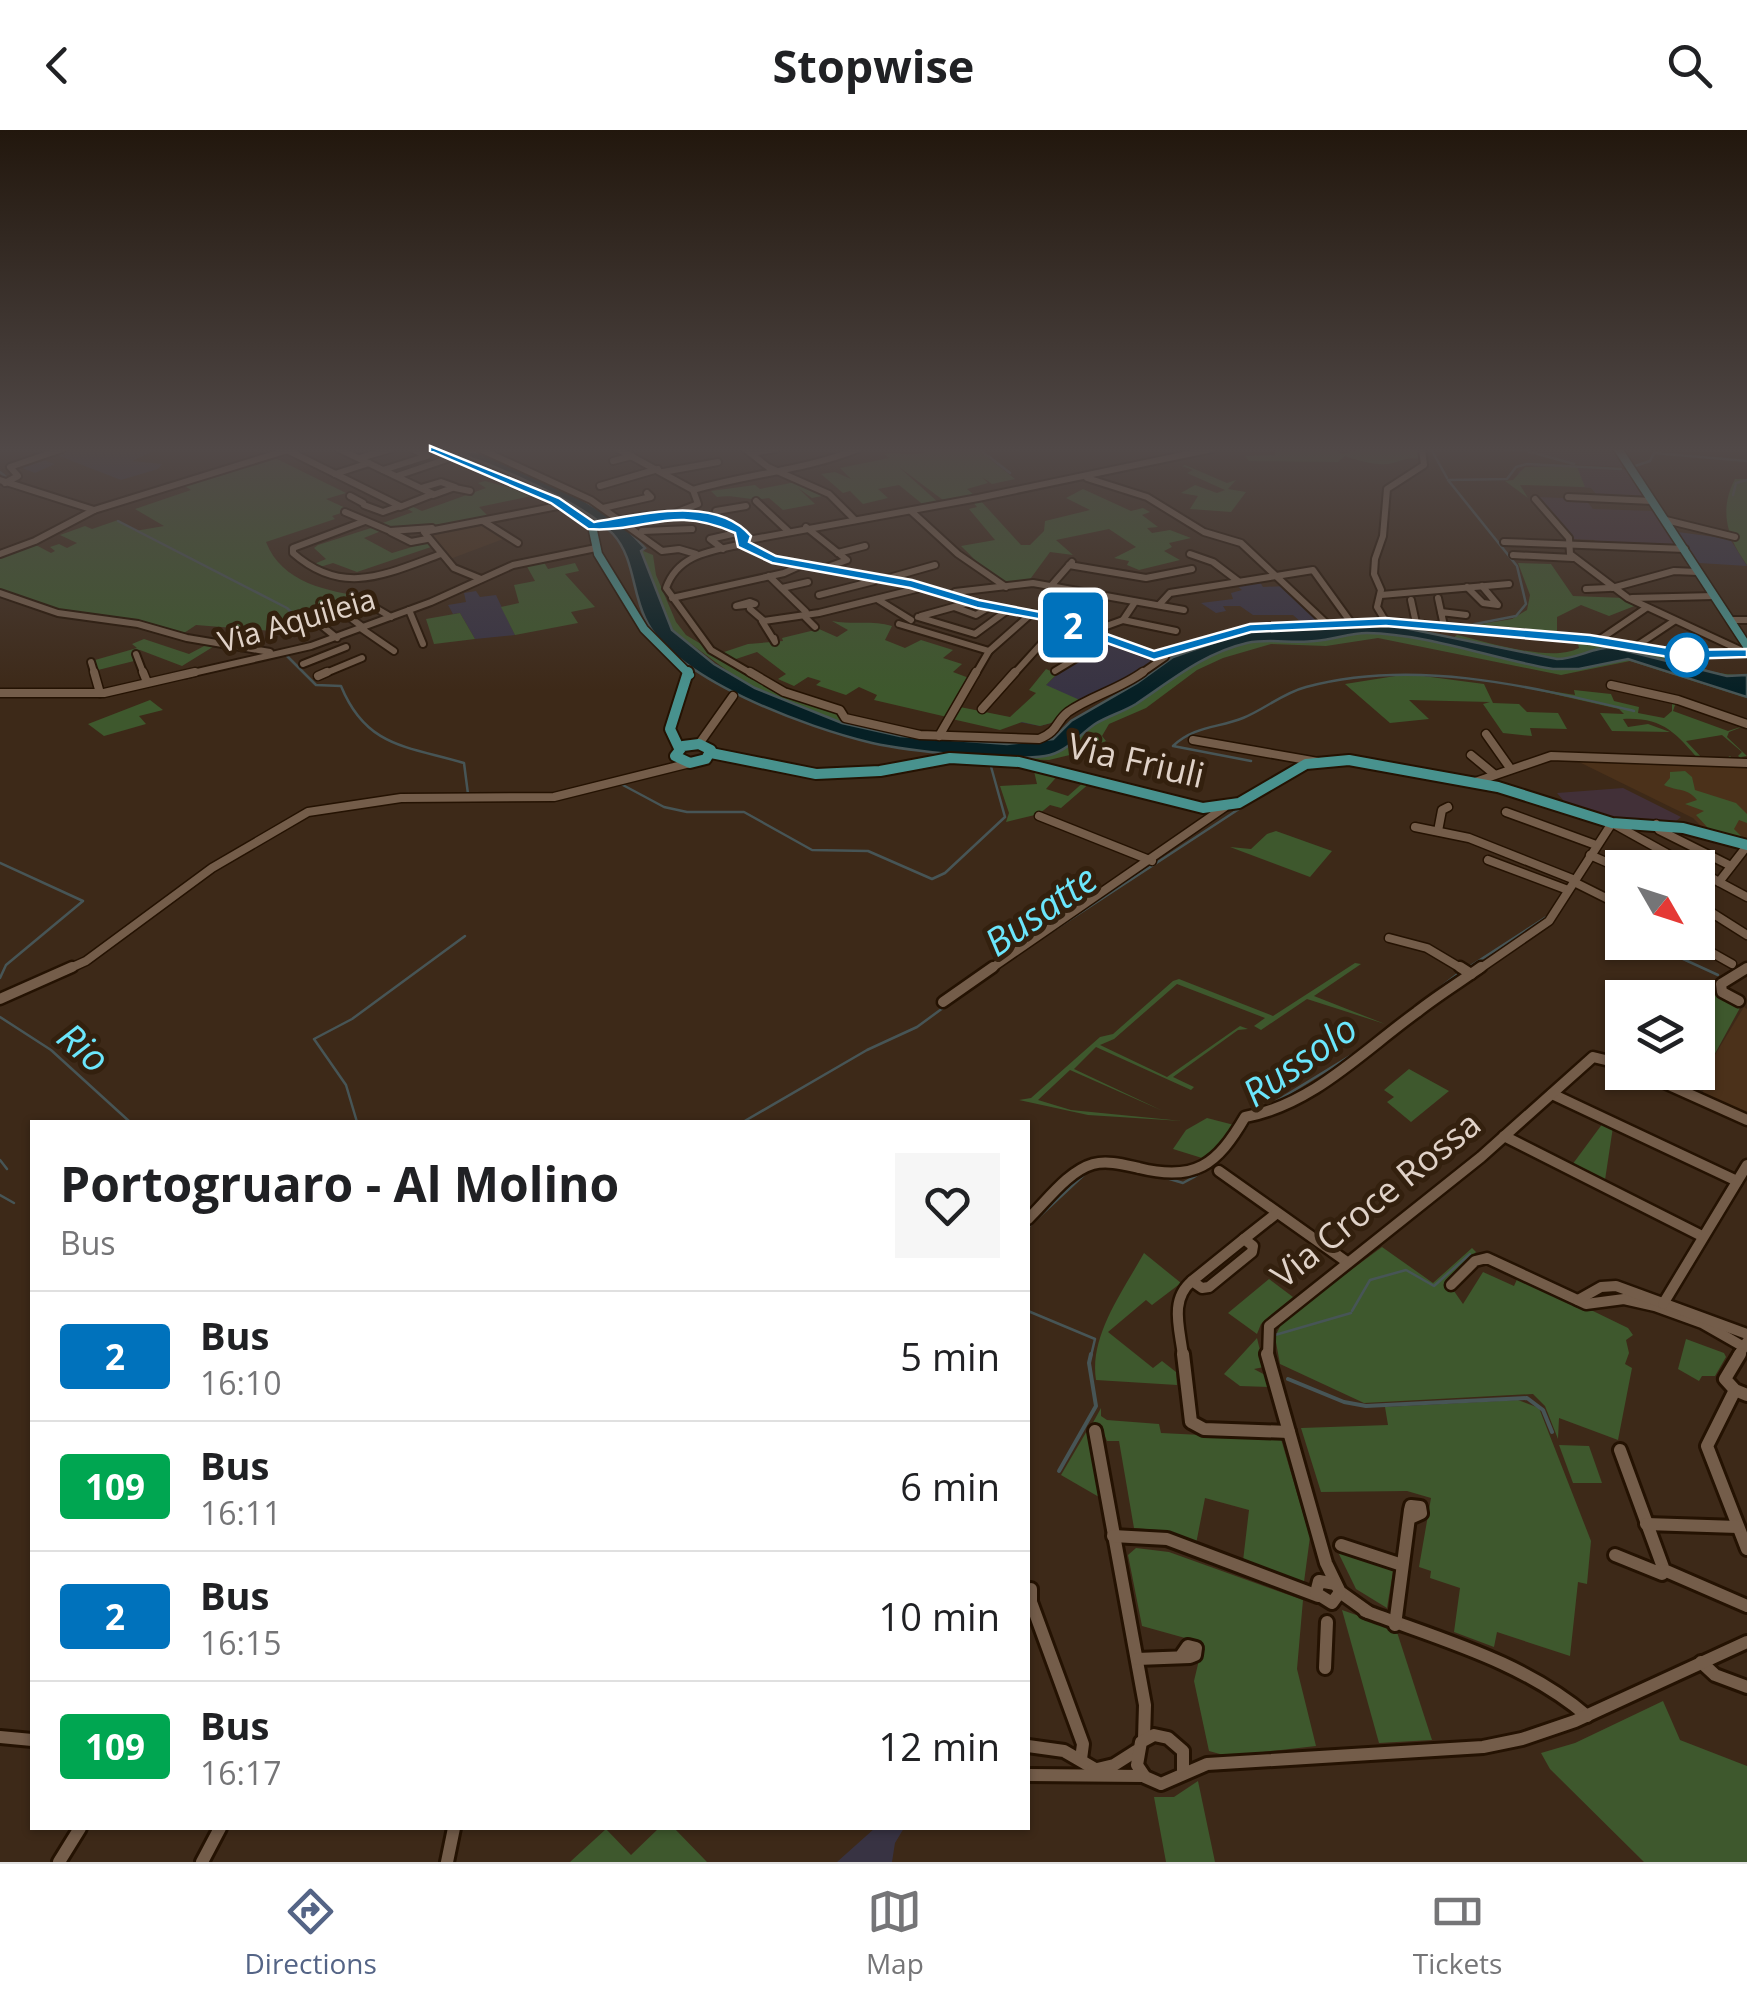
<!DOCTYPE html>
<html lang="en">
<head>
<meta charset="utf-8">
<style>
	:root { --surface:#fff; --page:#f6f6f6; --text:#202124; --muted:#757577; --line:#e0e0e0; --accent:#546486 }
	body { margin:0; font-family:"Open Sans",sans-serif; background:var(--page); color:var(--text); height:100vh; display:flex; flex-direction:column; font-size:38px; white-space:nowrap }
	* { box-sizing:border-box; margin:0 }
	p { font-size:32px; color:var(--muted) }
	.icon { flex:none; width:55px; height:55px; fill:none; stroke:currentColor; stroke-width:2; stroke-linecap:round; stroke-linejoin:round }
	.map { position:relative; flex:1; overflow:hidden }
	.side { position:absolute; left:30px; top:990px; width:1000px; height:710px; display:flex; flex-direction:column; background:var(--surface); border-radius:0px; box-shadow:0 2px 8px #0004 }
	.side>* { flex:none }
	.badge { padding:0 20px; border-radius:8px; font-size:35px; line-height:65px }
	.needle { width:65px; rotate:129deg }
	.fabs { position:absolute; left:1605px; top:720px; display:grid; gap:20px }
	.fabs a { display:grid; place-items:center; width:110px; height:110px; border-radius:0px; background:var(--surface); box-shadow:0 2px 8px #0004; font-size:50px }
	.map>.badge { position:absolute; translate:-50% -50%; box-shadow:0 0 0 5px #fff }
	.round { display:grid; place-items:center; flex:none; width:105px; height:105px; border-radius:0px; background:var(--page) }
	.overview { display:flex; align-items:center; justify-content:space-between; height:170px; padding:0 30px }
	h1 { font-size:48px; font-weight:700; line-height:75px }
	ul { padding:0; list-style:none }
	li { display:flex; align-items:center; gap:30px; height:130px; padding:0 30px; border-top:2px solid var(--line) }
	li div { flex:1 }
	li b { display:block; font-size:38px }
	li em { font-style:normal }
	li .badge { min-width:110px; font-weight:700; text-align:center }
	header { display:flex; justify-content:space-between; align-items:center; height:130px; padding:0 30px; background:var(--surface); font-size:45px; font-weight:700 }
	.dock { display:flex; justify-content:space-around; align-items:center; height:140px; border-top:2px solid var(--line); background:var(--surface); font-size:28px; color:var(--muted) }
	.dock a { display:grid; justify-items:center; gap:5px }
	.dock .selected { color:var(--accent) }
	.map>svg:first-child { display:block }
	.commercial { fill:#423038 }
	.industrial { fill:#383343 }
	.built { fill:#4b311a }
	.green { fill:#3e582d }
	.water { fill:#062025; stroke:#475556; stroke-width:2.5 }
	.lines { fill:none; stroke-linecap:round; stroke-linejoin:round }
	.stream-far1 { stroke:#475556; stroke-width:2.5 }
	.stream { stroke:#475556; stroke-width:4 }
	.minor-far3-casing { stroke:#241202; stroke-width:10 }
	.minor-far2-casing { stroke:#241202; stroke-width:11 }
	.minor-far1-casing { stroke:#241202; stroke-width:15 }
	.minor-casing { stroke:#241202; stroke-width:18 }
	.major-far1-casing { stroke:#241202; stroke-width:11 }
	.major-casing { stroke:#241202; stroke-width:14 }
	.minor-far3 { stroke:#745d4a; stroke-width:6 }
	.minor-far2 { stroke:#745d4a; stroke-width:8 }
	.minor-far1 { stroke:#745d4a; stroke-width:10 }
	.minor { stroke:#745d4a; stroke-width:12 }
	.major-far1 { stroke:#48928e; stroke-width:8 }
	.major { stroke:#48928e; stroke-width:10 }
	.line { fill:#0072bc; stroke:#fff; stroke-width:2.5 }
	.stop-dot { fill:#fff; stroke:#0072bc; stroke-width:5 }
	.labels { text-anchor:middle; stroke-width:10; stroke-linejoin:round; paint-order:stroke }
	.far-street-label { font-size:30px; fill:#e0d2c8; stroke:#33200e }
	.street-label { font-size:35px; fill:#e0d2c8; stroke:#33200e }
	.water-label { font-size:38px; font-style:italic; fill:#6be6fc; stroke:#33200e }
</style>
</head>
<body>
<header><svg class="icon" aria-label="back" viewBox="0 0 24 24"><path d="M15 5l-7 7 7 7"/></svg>Stopwise<svg class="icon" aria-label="search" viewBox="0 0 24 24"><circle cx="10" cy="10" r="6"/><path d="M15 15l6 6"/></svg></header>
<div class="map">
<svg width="1747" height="1732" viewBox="0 0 1747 1732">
	<rect width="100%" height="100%" fill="#3d2918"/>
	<g class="commercial">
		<polygon points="1509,319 1613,319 1625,337 1581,335"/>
		<polygon points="1536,336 1626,339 1646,369 1599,368 1591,358 1515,352 1519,341"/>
		<polygon points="1537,367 1585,369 1593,379 1654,381 1677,418 1598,414 1594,410 1572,409"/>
		<polygon points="1623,658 1681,687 1675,692 1598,686 1569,677 1557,663"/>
	</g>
	<g class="industrial">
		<polygon points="66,319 158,319 132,331 162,334 158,339 121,350 54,324 41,329 55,334 35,343 17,336"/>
		<polygon points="1678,402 1730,409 1747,436 1699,433"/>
		<polygon points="1258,449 1263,457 1286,456 1322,492 1302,493 1293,485 1253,485 1240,476 1223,476 1226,481 1216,483 1201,473 1233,469 1231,463 1242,460 1234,453"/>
		<polygon points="476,461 480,467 496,465 515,505 475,509 460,483 453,484 448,475 466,472 464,463"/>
		<polygon points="1108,512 1155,532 1065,581 1051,593 1040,596 1008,590 1062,540"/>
		<polygon points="875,1698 904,1698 895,1713 892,1732 837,1732"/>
	</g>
	<g class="built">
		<polygon points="480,392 506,408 450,429 427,404"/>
		<polygon points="1577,631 1747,637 1747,712 1703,698 1693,688"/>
		<polygon points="1744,877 1747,879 1747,986 1701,965 1709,951 1701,948"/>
	</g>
	<g class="green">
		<path d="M920,319H977L1015,349L992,354L982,347L988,353L967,359L974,365L943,370L899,337L940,374L926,377L899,355L878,359L888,368L863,374L850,361L843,363L821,344L835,342L851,349L840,338L889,328L884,324C898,322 910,326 925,323Z"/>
		<path d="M1275,319H1333L1343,324L1360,319H1418L1420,329C1407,326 1400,332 1388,334C1374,335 1359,331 1345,326L1338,332L1249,331L1245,326L1275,325Z"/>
		<path d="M271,326L346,363L326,369L350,380L332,386L335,389L266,412C282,453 327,461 366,467L350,473L353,477L314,490L317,494L272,501L196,495L181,505L40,477L0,459V425L34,414L51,423L55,421L50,417L59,414L67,418L77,413L60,405L85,396L92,399L118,390L135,401L164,396L135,379L191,360L183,355Z"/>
		<polygon points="1185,335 1227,353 1236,350 1228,359 1246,362 1231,382 1190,379 1198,366 1181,363 1195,355 1217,363 1225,360 1187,343 1193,340 1182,336"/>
		<polygon points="1569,336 1577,337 1585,357 1520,355 1528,368 1505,351 1513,350 1525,337"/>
		<path d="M1735,349H1747V435C1728,409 1718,381 1735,349Z"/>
		<polygon points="485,351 536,365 479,377 490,388 390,400 377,395 413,382 404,377 409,375 422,381 486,358 478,353"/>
		<path d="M801,351L827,365L812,368L798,358L815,374L783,380L769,368C749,372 737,364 717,367L711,361L755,355L760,359Z"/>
		<path d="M1083,359L1131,381L1143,378L1150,382L1142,385L1158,397L1147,398L1152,403L1170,400L1191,408L1169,413L1172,417L1164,421L1180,430L1139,440L1127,435L1129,431L1114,428L1136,417L1109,399L1056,410L1073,425L1050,422L1028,452C991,456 983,436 961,416L995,410L969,379L977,377L972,371L980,370L1021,415H1030L1044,401L1045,391L1090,380L1066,368Z"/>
		<polygon points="374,397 381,401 364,408 392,423 412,417 409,414 426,411 431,417 357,442 333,433 320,437 314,434 326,429 314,418 318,415"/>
		<polygon points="641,420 653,425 656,445 676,492 686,505 781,562 838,581 843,589 939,609 900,606 842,593 744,553 672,500"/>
		<polygon points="542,429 548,439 575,433 579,441 565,444 595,477 571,482 578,493 515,505 501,477 519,473 514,455 535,451 525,433"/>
		<polygon points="1518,433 1551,434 1573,466 1625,468 1637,475 1609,486 1581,475 1557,487 1557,504 1469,496 1512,489 1527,480 1530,465"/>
		<polygon points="460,483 475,509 434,514 426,489"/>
		<path d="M832,491C853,495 873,490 892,496L885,510L905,518L921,510L953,520L943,528L962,534L953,542L969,548L947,587L874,570L877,565L859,557L846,565L816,555L821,551L808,547L794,556L778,549L786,544L757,522L733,530L721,523L748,514L783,511L782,508L819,499L837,507L848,500Z"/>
		<path d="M1345,498L1449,511L1457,505C1488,512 1551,533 1579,518L1577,510C1608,514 1641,517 1671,527C1697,536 1719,548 1747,544V568L1630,531L1561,545L1378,508L1326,516L1271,514L1223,528L1197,540L1146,578L1109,594L1102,606L1106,611L1082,622L1049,630L989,628L987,617L1052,616L1224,512Z"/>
		<polygon points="144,509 189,524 208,514 216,515 182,536 140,520 134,521 138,530 98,540 95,530 137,518 132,514"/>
		<polygon points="1046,539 1057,544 1046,555 1082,571 1051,593 1040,596 1022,592 1000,600 952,589 960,577 1010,587 1036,563 1029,560"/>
		<polygon points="1408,544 1484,554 1493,573 1519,574 1527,582 1558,583 1567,599 1530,598 1532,606 1503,603 1483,574 1490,572 1409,570 1429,589 1390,593 1345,554"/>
		<path d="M1514,555L1575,565L1574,560L1611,564L1614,571L1639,577L1638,583L1664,588L1672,581V570L1676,572L1673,581L1728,601L1747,595L1729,602L1727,607L1747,626L1741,627L1747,632L1738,626L1742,622L1722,605L1686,611L1702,628L1723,630L1730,626L1736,631H1700C1675,602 1662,587 1623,589L1628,597L1648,594L1670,602L1612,601L1600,583L1624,584L1619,579Z"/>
		<polygon points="150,570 163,580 139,586 146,594 104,606 88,594"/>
		<polygon points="1033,637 1060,643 1046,659 1068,666 1086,650 1091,652 1061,678 1050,675 1039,684 1006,692 1009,683 1000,656 1037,654"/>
		<path d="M1685,641L1692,647L1695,660L1736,673L1747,684V693L1739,690L1734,699L1743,708L1708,698L1696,685L1704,681L1685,674L1697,670C1687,657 1678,662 1664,655L1670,648V642Z"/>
		<polygon points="1276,701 1332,721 1310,747 1230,717 1251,719 1267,704"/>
		<polygon points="1355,833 1361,834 1314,866 1385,894 1307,869 1261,900 1254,896 1265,888 1177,854 1114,909 1100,915 1167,947 1240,896 1248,899 1238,900 1173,947 1194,957 1191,960 1096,917 1074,939 1163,981 1070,940 1038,970 1071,980 1182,991 1088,985 1019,970 1031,968 1100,907 1113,904 1173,851 1179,849 1273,886"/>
		<polygon points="1712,859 1741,876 1712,929 1712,944 1705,960 1666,943 1698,942 1698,885 1702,886"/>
		<polygon points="1409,939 1449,961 1411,992 1387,972 1394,967 1384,960"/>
		<polygon points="1207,988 1234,995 1229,1008 1202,1028 1173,1019 1186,1000"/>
		<polygon points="1603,993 1613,997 1605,1050 1572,1035"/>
		<polygon points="1382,1117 1433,1153 1472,1118 1476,1122 1447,1151 1463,1174 1483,1142 1514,1156 1519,1145 1628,1198 1633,1205 1626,1210 1629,1223 1625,1234 1632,1238 1618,1310 1559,1288 1558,1309 1545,1276 1533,1264 1364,1273 1280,1234 1275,1207 1283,1190"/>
		<path d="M1144,1123L1181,1153L1152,1175L1146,1170L1108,1202L1153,1238L1162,1231L1176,1242L1177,1255L1096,1250C1089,1206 1123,1161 1144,1123Z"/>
		<polygon points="1269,1149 1293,1167 1261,1194 1257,1204 1228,1183"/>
		<polygon points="1257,1208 1264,1237 1254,1239 1267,1246 1269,1257 1240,1256 1224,1244"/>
		<polygon points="1686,1209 1724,1223 1726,1227 1715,1246 1702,1246 1699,1251 1678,1239"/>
		<polygon points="1518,1270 1539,1278 1591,1411 1587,1454 1578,1452 1570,1526 1497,1502 1494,1517 1454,1502 1460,1458 1430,1448 1431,1441 1419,1437 1431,1368 1407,1361 1321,1362 1301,1298 1388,1295 1385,1277"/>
		<polygon points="1101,1278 1101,1286 1107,1290 1159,1294 1161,1303 1281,1309 1310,1407 1304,1452 1243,1431 1249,1380 1205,1368 1196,1414 1157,1400 1134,1398 1119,1311 1107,1311 1102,1300 1090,1298"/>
		<polygon points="1088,1299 1099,1367 1061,1345"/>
		<polygon points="1559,1315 1589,1316 1602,1353 1573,1353"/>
		<polygon points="1136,1418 1169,1422 1303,1470 1297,1539 1316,1616 1227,1626 1209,1621 1194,1551 1203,1513 1142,1496 1128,1425"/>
		<polygon points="1336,1418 1393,1441 1387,1478 1356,1459"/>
		<polygon points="1342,1480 1396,1499 1432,1610 1379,1613"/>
		<polygon points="1663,1571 1680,1610 1747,1636 1747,1732 1644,1732 1550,1639 1541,1623 1575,1613"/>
		<polygon points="1198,1651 1215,1732 1166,1732 1154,1667 1174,1667"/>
		<polygon points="659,1698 674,1698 707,1732 570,1732 606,1699 631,1725"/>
	</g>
	<path class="water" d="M445,319L482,323L575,365L622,394L645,418L641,421L672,500L714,534L755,558L842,593L900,606L1007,614L1053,609L1071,591L1137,553L1173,527L1247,501L1395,496L1557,529C1578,529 1594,516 1615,518L1727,546L1747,545V567L1628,529L1579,539H1553C1492,529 1429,504 1367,503C1349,503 1333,510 1315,511C1292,514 1270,508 1247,513C1204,523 1172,550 1136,574C1123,582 1108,586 1095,594C1079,605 1066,623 1045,626C1009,632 908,621 872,613C809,598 673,550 645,488C632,461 634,427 613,404C582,371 489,333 445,319Z"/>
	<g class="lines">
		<g class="stream-far1">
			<polyline points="979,319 1010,343"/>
			<polyline points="1431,319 1447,348"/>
			<polyline points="1501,319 1527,321 1574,334"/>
			<polyline points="1632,337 1650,331 1654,323 1747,331"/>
			<polyline points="0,342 7,348"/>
			<polyline points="1733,365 1736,353 1747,350"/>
			<polyline points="65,367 85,374"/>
			<polyline points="118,391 287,478 308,498"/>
			<polyline points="1470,495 1516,486 1526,474 1517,436 1448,350 1507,349 1516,337 1527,334 1621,339"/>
			<path d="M286,525L316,555L341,556C366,617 406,616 464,633L468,664"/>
			<path d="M1251,631L1173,616C1194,596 1218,598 1243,588C1265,579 1283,563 1306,557C1414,528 1528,556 1634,581"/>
			<polyline points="621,654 664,677 687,682 744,682 812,720 868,721 932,749 945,743 1005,687 990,633"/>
			<polyline points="0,733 83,771 6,835 0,848"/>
			<polyline points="1646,812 1718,845"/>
			<polyline points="1031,815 1242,677"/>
			<polyline points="1466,839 1548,786"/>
			<polyline points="0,887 51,920 130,992"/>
			<polyline points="1265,978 1355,923 1459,843"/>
			<polyline points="357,992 346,955 314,909 352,889 465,806"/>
			<polyline points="743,992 867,920 917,897 947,875"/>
			<polyline points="0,1030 7,1039"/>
			<path d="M1163,1047L1183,1053C1214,1037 1234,1019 1251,989"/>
			<polyline points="0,1065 14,1073"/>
			<polyline points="1028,1097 1088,1041"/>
			<polyline points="1028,1181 1095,1209 1091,1226"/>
			<polyline points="1352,1181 1370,1150 1406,1140 1434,1156 1470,1124"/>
			<polyline points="1275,1205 1351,1183"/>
		</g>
		<g class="stream">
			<polyline points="1288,1249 1344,1272 1366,1276 1527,1268 1543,1280 1552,1302"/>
			<polyline points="1059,1341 1096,1276 1089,1233 1091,1224"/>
		</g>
		<g class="minor-far3-casing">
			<g id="minor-far3">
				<polyline points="339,319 433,364 400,377"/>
				<polyline points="480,319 591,370 662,421 679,419 696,424"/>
				<polyline points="618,319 693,360"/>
				<polyline points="745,319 768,337 829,364 855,390"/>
				<polyline points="289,321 400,376 383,382 364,375"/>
				<polyline points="751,323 776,319"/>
				<polyline points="360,328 391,319"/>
				<polyline points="613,331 632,326"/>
				<polyline points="383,340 427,326 412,319"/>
				<polyline points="663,342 718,332"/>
				<polyline points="335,344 369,333"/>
				<polyline points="397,346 456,326"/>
				<polyline points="1087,348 1147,367 1204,402 1241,413 1327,494"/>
				<polyline points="0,350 94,380"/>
				<polyline points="5,353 18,346 10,337 62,319"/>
				<polyline points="600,356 658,339"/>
				<polyline points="421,358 441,352 455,357 433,365"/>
				<polyline points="455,358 470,361"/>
				<path d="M693,360C747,344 806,340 858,319"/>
				<polyline points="350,366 363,373"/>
				<polyline points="1568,367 1652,371"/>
				<polyline points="1535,369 1569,408 1570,424 1628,468 1740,520"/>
				<polyline points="756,371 788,401"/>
				<polyline points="603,378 651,367 647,363"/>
				<polyline points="716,381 746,376"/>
				<polyline points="911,381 958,424 1006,457"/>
				<polyline points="345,382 390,401 432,398"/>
				<polyline points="675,383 698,374 693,360"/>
				<polyline points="1666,390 1735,407"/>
				<path d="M365,391L293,418V423C343,467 386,444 441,424"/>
				<polyline points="483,391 518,413"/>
				<path d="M592,396C644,385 704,370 747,409"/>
				<polyline points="806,397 847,430 828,437"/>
				<polyline points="642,401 692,399"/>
				<polyline points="391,402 411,412 427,409"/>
				<polyline points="743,411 978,368 1212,319"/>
				<polyline points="1504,412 1685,419"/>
				<polyline points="743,414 774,430 912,454 968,471 1051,488 1153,526 1250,498 1396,492 1598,510 1681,525 1747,523"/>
				<path d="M743,414C711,421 678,424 666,458L711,520L754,545"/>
				<polyline points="723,419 710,409 741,402"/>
				<polyline points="838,423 865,416"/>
				<polyline points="0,424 35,411 94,380 291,319"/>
				<polyline points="1190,424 1213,432 1238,451"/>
				<polyline points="1513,425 1573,428"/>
				<polyline points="1069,435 1146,448 1192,439"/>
				<polyline points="769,446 806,482 805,487 815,497"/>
				<polyline points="889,448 935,435"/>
				<polyline points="481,449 454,438 424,402 563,375"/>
				<polyline points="1051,456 1072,432"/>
				<polyline points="1467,457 1483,473 1498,475 1482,456"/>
				<polyline points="782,458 808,452"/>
				<polyline points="1612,458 1674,441 1698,442"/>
				<polyline points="1586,459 1609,458"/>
				<polyline points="0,463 58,483 138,494 187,508 270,522"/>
				<polyline points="819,465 874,451"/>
				<polyline points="1381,465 1509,454"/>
				<polyline points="951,466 955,462 1033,453 1184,480"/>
				<polyline points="672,468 784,443 804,434"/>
				<polyline points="1438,468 1441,482"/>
				<polyline points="1632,468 1714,466"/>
				<polyline points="877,469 911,490"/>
				<polyline points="1411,470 1416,493"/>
				<polygon points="750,472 755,474 736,476"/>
				<polyline points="367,473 391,487"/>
				<polyline points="1159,475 1170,463 1313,440 1352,494"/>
				<polyline points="954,477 976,485 991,476"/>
				<polyline points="750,479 764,491 819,483 920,458"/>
				<polyline points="409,480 423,514"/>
				<polyline points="344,483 364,498"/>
				<polyline points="921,486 968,473"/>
				<polyline points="918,487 975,504 1009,479"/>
				<polyline points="1123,490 1176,501"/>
				<polyline points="1730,490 1747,490"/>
				<polyline points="316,491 337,508"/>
				<polyline points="762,491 775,512 774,508"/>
				<polyline points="1386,492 1377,477 1381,460 1374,444 1375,429 1383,406 1387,359 1424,335 1422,319"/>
				<polyline points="899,494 989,521"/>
				<polyline points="1444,496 1441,482 1466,485"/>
				<polyline points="362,499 394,521"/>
				<polyline points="1090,502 1123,490 1135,472"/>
				<polyline points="1599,510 1646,478"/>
				<polyline points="1635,517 1674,491"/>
				<polyline points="136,524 144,545"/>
				<polyline points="91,532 95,545"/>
				<polyline points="303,534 346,517"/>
				<polyline points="1055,541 1108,509"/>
				<polyline points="184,545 311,516 431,472 513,435 596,418"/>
				<polyline points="321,545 362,528"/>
				<polyline points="975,545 989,521 1032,483"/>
				<polyline points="1013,545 1062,491"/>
				<polyline points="1139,545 1165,527"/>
			</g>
		</g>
		<g class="minor-far2-casing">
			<g id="minor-far2">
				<polyline points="94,542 100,563"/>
				<polyline points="143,542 147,552"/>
				<path d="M750,542L784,562L840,580L845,588L920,605L1039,609C1059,601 1055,592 1068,582C1091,566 1120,559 1143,542"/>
				<polyline points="318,546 327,542"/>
				<polyline points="1611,555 1678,570 1747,594"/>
				<polyline points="0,563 104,563 195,542"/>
				<polyline points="982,579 1015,542"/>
				<polyline points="1486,604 1510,638"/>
				<polyline points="939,606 976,542"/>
				<polyline points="1193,610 1318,632"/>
				<polyline points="699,614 733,566"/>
				<polyline points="1471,625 1494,644"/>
				<polyline points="1475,652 1551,626 1747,633"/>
				<polyline points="1506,682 1596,715"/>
				<polyline points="1039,686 1152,731"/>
				<polyline points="1656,694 1659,700 1731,736"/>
				<polyline points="1415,697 1469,708 1575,750"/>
				<polyline points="1438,701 1442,680 1448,677"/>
				<polyline points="1590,725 1622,739"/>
				<polyline points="1488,730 1568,760"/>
				<polyline points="1698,740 1719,752 1747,716"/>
				<polyline points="1574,752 1622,776"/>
				<polyline points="1719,752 1747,767"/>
				<polyline points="1698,774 1747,805"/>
				<polyline points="1389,808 1427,818 1464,840"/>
				<polyline points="1693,812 1732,834"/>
				<polyline points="66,840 86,831 212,738 308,682 401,668 554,667 690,633"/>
				<polyline points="989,840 1225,677"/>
				<polyline points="1478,840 1549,791 1612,693 1693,738"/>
			</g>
		</g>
		<g class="minor-far1-casing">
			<g id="minor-far1">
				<polyline points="1460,837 1471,844"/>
				<polyline points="0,869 72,837"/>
				<polyline points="1739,871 1722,862 1721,854 1747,838"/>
				<polyline points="943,872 993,837"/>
				<polyline points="1640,942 1747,990"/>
				<polyline points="1552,964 1737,1051"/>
				<polyline points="1504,1006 1702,1106"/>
				<polyline points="1219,1041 1347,1132"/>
				<path d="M1028,1089C1046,1072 1068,1041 1093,1034C1108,1030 1125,1035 1139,1038C1195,1052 1217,1035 1245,987C1312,975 1363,921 1417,882C1437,866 1460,852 1481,837"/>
				<polygon points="1244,1109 1253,1116 1252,1122 1209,1157 1202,1158 1192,1151"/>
				<polyline points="1244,1109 1277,1083"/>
				<polyline points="1451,1155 1475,1131 1487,1128 1586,1174 1624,1169 1655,1176 1702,1193 1744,1217"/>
				<polyline points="1578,1170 1601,1157 1616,1156 1747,1204"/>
				<polyline points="1663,1174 1747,1035"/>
				<path d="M1183,1226C1180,1199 1169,1170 1192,1151"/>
				<polyline points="1268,1226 1269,1196 1481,1027 1593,927 1622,934"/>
				<polyline points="1738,1226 1747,1212"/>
			</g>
		</g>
		<g class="minor-casing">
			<g id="minor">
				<polyline points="1183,1224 1191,1292 1204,1299 1289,1302"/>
				<polyline points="1267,1224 1326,1433 1340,1462 1368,1482"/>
				<polyline points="1740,1224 1725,1249 1735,1260 1747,1265"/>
				<polyline points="1735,1260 1707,1316 1747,1419"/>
				<polyline points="1095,1301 1145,1575 1144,1609"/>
				<polyline points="1620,1320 1664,1440 1747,1476"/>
				<polyline points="1646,1394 1738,1397"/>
				<polyline points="1113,1406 1167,1409 1318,1466"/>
				<polyline points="1341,1415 1402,1435"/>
				<polyline points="1615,1425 1662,1444 1664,1440"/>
				<polyline points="1335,1454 1319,1451 1316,1463 1332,1473 1340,1462"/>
				<polyline points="1031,1459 1031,1472 1083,1614 1081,1629"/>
				<path d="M1365,1481C1442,1510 1524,1532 1587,1586"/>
				<polyline points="1395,1495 1410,1380 1411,1376 1420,1377 1421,1383 1410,1388"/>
				<polyline points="1137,1529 1190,1527 1195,1525 1196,1518 1188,1516 1181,1526"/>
				<polyline points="1701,1532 1715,1545 1747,1557"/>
				<polyline points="1325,1538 1327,1492"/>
				<polyline points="0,1607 32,1610"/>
				<polyline points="1028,1616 1064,1621 1095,1639"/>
				<polyline points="1093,1640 1114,1635 1136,1621"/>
				<polyline points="1183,1644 1183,1621 1168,1608 1154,1605 1141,1612 1137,1635 1145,1647 1161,1654 1207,1634 1483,1617 1522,1609 1575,1591 1747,1512"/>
				<polyline points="1028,1645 1144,1646"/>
				<polyline points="59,1732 80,1698"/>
				<polyline points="202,1732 220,1698"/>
				<polyline points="447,1732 454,1698"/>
			</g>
		</g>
		<g class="major-far1-casing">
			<g id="major-far1">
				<polyline points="434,319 555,371 592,396 598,424 644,499 690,545"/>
				<polyline points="1618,319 1747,516"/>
			</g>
		</g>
		<g class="major-casing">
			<g id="major">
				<polygon points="699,614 711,620 706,629 690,633 675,626 683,616"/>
				<polyline points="679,618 670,599 688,542"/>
				<polyline points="711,623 816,644 880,641 950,628 1019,632 1203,678 1239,673 1306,634 1349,630 1498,657 1612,693 1683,698 1747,715"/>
			</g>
		</g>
		<use href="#minor-far3" class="minor-far3"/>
		<use href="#minor-far2" class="minor-far2"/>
		<use href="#minor-far1" class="minor-far1"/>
		<use href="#minor" class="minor"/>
		<use href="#major-far1" class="major-far1"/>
		<use href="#major" class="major"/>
	</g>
	<linearGradient id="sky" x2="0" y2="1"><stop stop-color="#22170d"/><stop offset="0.57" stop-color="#514948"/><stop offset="1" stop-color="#514948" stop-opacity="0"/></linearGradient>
	<rect width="1747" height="561" fill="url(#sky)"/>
	<path class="line" d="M430,316L559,368L594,392C640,385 716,364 751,406L749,412L776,426L912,450L979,470L1051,484L1154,521L1250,494L1386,488L1590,505L1681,520L1747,519V527L1681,529L1590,514L1386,496L1251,502L1154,530L1043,490L977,478L910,458L772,433L738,417L735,403C670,374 647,403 588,399L551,373L430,321Z"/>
	<circle class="stop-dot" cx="1687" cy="525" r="20"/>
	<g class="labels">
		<g class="far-street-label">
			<text transform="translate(297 491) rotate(-16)" y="10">Via Aquileia</text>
		</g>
		<g class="street-label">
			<text transform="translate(1136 631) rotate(13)" y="12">Via Friuli</text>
			<text transform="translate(1376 1070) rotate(-39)" y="12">Via Croce Rossa</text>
		</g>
		<g class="water-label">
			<text transform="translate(1041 781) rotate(-35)" y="13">Busatte</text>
			<text transform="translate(83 918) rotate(40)" y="13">Rio</text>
			<text transform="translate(1300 931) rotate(-35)" y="13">Russolo</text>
		</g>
	</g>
</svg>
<div class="fabs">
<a><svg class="needle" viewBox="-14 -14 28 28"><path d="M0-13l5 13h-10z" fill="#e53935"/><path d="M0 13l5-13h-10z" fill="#757577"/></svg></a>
<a><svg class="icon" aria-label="layers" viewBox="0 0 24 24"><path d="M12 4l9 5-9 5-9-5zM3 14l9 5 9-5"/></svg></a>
</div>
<b class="badge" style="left:1073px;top:495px;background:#0072bc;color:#fff">2</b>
<section class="side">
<div class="overview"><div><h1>Portogruaro - Al Molino</h1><p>Bus</p></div><a class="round"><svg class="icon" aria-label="heart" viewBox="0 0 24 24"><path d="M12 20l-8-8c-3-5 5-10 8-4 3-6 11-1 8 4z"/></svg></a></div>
<ul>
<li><span class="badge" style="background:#0072bc;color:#fff">2</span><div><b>Bus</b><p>16:10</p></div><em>5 min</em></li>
<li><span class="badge" style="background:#00a651;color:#fff">109</span><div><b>Bus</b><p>16:11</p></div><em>6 min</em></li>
<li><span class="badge" style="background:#0072bc;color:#fff">2</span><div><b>Bus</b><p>16:15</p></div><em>10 min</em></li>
<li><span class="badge" style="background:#00a651;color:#fff">109</span><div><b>Bus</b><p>16:17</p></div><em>12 min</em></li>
</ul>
</section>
</div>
<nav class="dock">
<a class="selected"><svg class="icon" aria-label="directions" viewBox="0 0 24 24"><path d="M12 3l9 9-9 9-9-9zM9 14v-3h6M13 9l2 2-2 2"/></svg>Directions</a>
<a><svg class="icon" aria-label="map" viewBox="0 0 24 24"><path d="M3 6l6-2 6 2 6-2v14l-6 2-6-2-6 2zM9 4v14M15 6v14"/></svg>Map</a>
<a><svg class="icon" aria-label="tickets" viewBox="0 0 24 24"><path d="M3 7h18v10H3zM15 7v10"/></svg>Tickets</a>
</nav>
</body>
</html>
